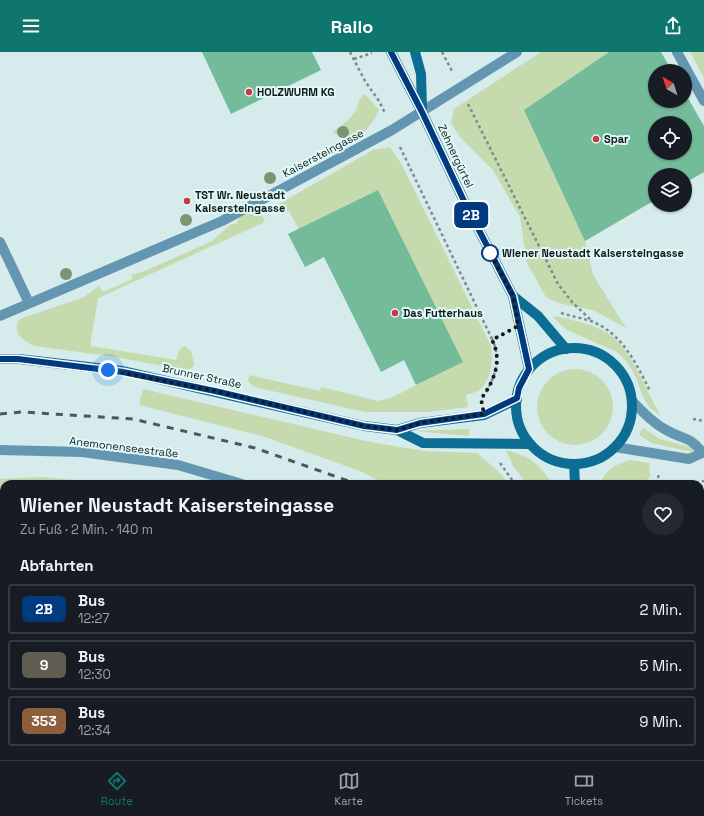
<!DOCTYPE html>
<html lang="de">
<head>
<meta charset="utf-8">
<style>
	:root { --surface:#171b24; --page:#242831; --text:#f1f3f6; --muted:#9ea1a6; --line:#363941; --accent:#0f766e }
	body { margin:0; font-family:"Space Grotesk",sans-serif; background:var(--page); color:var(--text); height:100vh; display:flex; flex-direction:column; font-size:15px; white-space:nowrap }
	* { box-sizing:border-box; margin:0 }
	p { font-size:13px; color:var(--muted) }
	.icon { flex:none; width:22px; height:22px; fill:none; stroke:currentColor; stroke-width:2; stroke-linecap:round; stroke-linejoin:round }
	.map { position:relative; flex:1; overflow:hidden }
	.panel { position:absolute; left:0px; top:428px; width:704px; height:280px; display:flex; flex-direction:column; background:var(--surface); border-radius:12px 12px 0 0; box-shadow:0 1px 3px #0004 }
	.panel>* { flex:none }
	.badge { padding:0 8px; border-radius:6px; font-size:14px; line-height:26px }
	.needle { width:26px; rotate:321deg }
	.buttons { position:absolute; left:648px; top:12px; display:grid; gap:8px }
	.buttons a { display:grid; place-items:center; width:44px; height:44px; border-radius:50%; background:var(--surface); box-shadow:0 1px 3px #0004; font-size:20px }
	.you { position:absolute; width:20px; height:20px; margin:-10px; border:3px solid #fff; border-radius:50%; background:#1a73e8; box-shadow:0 0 0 6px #1a73e833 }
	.map>.badge { position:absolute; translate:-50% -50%; box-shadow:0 0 0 2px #fff }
	h2 { padding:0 20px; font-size:15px; line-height:36px }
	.round { display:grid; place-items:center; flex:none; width:42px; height:42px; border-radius:21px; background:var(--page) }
	.head { display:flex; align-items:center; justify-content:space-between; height:68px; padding:0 20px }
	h1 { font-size:19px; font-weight:700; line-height:30px }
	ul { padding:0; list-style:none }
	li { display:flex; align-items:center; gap:12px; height:50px; margin:0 8px 6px; padding:0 12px; border:2px solid var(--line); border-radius:4px }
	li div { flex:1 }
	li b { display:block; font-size:15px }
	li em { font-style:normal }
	li .badge { min-width:44px; font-weight:700; text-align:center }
	header { display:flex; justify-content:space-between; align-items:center; height:52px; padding:0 20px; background:var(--accent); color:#fff; font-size:18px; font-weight:700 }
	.tabs { display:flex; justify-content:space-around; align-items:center; height:56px; border-top:1px solid var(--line); background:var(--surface); font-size:11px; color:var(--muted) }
	.tabs a { display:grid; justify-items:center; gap:2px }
	.tabs .active { color:var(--accent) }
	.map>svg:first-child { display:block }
	.green { fill:#c5daad }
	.building { fill:#73bb99; fill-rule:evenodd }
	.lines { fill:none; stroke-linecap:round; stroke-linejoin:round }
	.path { stroke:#7c8c8c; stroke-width:2.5; stroke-dasharray:3 3; stroke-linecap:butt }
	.service { stroke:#6496b1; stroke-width:10 }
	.minor { stroke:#6496b1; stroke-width:10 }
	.secondary { stroke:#0d6e95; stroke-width:10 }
	.rail { stroke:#4c595a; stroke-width:3; stroke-dasharray:7 7; stroke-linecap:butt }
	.tree { fill:#7c946f }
	.line-casing { stroke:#fff; stroke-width:9 }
	.line { stroke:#003b80; stroke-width:6 }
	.walk { stroke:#111a1a; stroke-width:4; stroke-dasharray:0 7.2 }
	.poi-dot { fill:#c93a40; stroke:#e2f9f9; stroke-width:1.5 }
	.stop-dot { fill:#fff; stroke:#003b80; stroke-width:2 }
	.labels { text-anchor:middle; stroke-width:4; stroke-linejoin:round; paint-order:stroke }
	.poi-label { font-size:11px; font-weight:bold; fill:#111a1a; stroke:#e2f9f9; text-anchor:start }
	.street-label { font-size:11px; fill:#111a1a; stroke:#e2f9f9 }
	.stop-label { font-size:11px; font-weight:bold; fill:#111a1a; stroke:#e2f9f9; text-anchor:start }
</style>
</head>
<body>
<header><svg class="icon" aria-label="menu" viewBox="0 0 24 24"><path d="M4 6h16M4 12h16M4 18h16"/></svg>Railo<svg class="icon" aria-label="share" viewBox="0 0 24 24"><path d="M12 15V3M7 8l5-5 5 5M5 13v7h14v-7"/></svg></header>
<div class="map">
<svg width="704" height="708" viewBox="0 0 704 708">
	<rect width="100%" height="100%" fill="#d5ebec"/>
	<g class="green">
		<polygon points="541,0 609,0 524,58 585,189 593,223 626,276 593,258 558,251 546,245 527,211 520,165 493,118 460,85 451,71 454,57"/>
		<polygon points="690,0 704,0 704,26"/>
		<path d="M365,42L379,58C372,72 366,80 354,88L332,80C341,74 350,68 356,58C359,52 358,46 365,42Z"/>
		<path d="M390,95L402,113L491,294C493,308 492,325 481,337C478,340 471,341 466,343L468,355L429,360H365L254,335L248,329L249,323L320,339L321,335L378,349L393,345L460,311L461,306L378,138L299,177L289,159L284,161L279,152L373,98Z"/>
		<path d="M255,159L261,161L265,170L98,246L90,294L176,308L180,297L185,294L191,299L194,312L192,316L187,318L109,304L34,294C22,288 11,280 20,267L84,245L99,234L103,240L133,227L131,223L145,219L212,189L230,173L237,171L240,163Z"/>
		<path d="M555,264C575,269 596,272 613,285C632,300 648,343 661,364L650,356L643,345L636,325L628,311L617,300L567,278L554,266Z"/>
		<circle cx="575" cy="355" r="38"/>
		<polygon points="143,337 370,390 424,399 477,401 497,418 509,432 385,432 360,419 262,384 139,353"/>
		<polygon points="643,376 660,387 693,396 692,400 652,391 639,383"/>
		<polygon points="469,377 469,384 415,379"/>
		<path d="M506,398C528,404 540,411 552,432L526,431L513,414Z"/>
		<path d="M629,408L649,411L650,424L645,432H600C606,418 614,413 629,408Z"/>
		<polygon points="42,425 117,432 4,432 4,704 452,704 450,708 0,708 0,427"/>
		<polygon points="700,682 704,685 704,708 551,708 551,704 700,704"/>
	</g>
	<g class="building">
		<polygon points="202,0 312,0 321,18 231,62"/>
		<path d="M609,0H661L672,19H655V49H685V41L704,74V120L685,131V123H655V148L585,189L524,58ZM655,71H685V101H655Z"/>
		<polygon points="378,138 463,310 416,333 404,308 381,320 324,205 305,215 288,182"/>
	</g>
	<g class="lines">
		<g class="path">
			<polyline points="350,0 365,29 379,49 385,61"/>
			<polyline points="442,0 452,19"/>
			<polyline points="354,7 372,1"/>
			<polyline points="468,52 558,232 572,250 592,269"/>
			<polyline points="400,95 492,287"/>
			<path d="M561,261C571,264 581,266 591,269C622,281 636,311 650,339"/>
			<path d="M486,340C496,323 501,306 492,287L502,283"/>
			<polyline points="693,367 704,369"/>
			<polyline points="500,411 515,432"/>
			<polyline points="657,432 659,421"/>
			<polyline points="684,432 704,429"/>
			<polyline points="546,708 546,704"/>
		</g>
		<polyline class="service" points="677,0 704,49"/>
		<g class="minor">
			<polyline points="0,190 29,251"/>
			<polyline points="0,264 222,169 392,78 517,0"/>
			<path d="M632,349C643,360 654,372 668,379C685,388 689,384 702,400"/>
			<polyline points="615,395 689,407 704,400"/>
			<polyline points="0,398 82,400 178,413 242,432"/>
			<polyline points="700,592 704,595"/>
		</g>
		<g class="secondary">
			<polyline points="391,0 422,60 465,151 513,244 529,317"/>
			<polyline points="415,0 421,22 422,56"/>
			<polyline points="513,244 538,264 566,297"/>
			<circle cx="574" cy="354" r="58"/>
			<polyline points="0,307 19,307 123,319 364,374 397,378 423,391 530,392"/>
			<polyline points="397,378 420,371 484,363 517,347"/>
			<polyline points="574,412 575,432"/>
			<polyline points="516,708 516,704"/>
		</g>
		<g class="rail">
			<polyline points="0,362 22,360 133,367 255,396 357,432"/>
			<polyline points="700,662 704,665"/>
		</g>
	</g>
	<g class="tree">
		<circle cx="343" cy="80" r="6"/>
		<circle cx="270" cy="126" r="6"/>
		<circle cx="186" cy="168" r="6"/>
		<circle cx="66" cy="222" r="6"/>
	</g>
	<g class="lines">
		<g class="line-casing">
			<polyline id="line" points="0,307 18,307 123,320 215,339 364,374 397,378 420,371 484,362 517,346 519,336 529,317 513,244 465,151 422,60 391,0"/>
		</g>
		<use href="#line" class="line"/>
		<path class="walk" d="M108,318L215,339L364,374L397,378L420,371L484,362L481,347C494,329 503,309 492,288L518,274L513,244L490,201"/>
	</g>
	<g class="poi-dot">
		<circle cx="249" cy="40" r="4"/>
		<circle cx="596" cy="87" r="4"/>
		<circle cx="187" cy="149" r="4"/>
		<circle cx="395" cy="261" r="4"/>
	</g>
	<circle class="stop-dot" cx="490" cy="201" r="8"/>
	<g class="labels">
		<g class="poi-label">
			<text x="257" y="44">HOLZWURM KG</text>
			<text x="604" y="91">Spar</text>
			<text x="195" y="147">TST Wr. Neustadt<tspan x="195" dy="13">Kaisersteingasse</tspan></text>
			<text x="403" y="265">Das Futterhaus</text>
		</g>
		<g class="street-label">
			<text transform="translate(323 101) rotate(-28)" y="4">Kaisersteingasse</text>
			<text transform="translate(456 104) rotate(65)" y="4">Zehnergürtel</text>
			<text transform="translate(202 324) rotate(12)" y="4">Brunner Straße</text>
			<text transform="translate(124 395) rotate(7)" y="4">Anemonenseestraße</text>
		</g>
		<g class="stop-label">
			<text x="502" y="205">Wiener Neustadt Kaisersteingasse</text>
		</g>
	</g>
</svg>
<div class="buttons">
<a><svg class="needle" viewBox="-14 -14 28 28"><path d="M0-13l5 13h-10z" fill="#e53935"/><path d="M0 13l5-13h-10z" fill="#9ea1a6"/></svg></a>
<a><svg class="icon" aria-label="locate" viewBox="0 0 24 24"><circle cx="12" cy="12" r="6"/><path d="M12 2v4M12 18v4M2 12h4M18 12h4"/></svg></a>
<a><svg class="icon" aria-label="layers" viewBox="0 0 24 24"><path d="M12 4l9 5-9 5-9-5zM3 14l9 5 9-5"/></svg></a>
</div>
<div class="you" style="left:108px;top:318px"></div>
<b class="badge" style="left:471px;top:163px;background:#003b80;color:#fff">2B</b>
<section class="panel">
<div class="head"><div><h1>Wiener Neustadt Kaisersteingasse</h1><p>Zu Fuß · 2 Min. · 140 m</p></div><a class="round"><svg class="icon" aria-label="heart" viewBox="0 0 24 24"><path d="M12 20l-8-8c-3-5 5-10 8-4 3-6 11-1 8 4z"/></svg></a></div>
<h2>Abfahrten</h2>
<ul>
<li><span class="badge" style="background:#003b80;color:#fff">2B</span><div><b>Bus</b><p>12:27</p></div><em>2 Min.</em></li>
<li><span class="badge" style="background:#605d53;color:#fff">9</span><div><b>Bus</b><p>12:30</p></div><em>5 Min.</em></li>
<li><span class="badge" style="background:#8b5e3c;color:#fff">353</span><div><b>Bus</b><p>12:34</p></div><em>9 Min.</em></li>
</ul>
</section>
</div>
<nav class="tabs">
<a class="active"><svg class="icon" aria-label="directions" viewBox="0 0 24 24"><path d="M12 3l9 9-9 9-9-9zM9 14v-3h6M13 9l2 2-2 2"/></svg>Route</a>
<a><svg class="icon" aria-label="map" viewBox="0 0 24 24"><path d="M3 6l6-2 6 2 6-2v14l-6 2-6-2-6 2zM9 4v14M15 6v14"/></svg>Karte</a>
<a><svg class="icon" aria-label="tickets" viewBox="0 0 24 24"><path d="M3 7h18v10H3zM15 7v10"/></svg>Tickets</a>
</nav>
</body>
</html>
